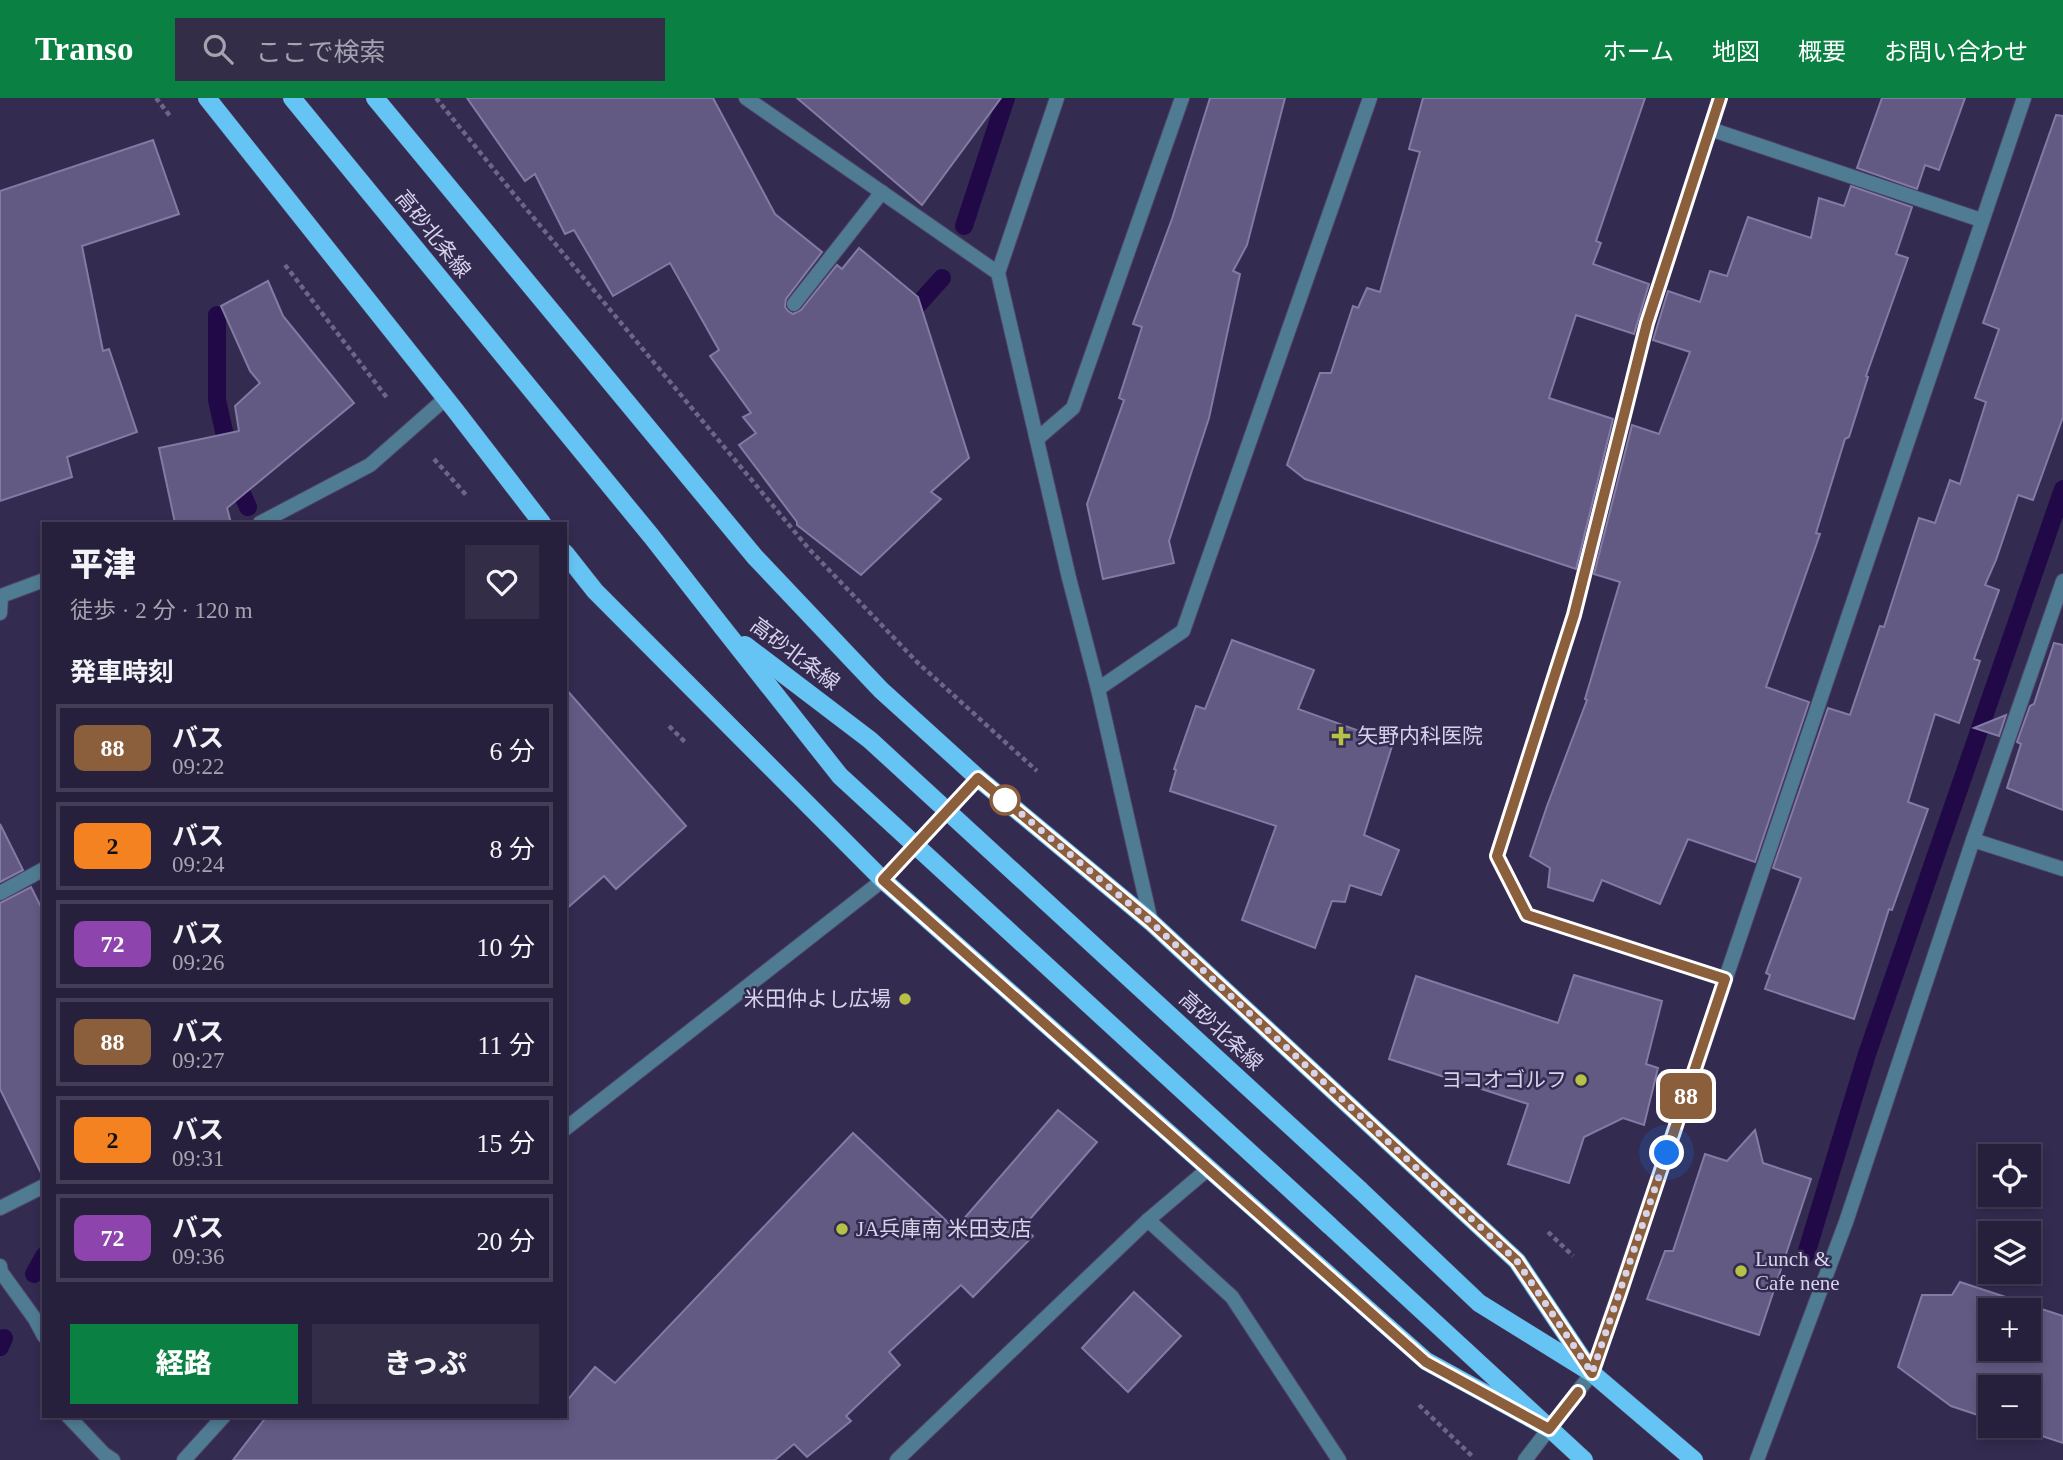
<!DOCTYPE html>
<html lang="ja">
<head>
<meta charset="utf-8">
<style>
	:root { --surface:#27203c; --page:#332d47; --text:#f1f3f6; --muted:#a4a3af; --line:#433e56; --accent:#0b8043 }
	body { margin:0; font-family:"Times New Roman","Noto Sans JP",serif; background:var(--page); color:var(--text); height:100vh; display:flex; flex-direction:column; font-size:26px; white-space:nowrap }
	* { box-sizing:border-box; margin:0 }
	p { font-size:23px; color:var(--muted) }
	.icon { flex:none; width:38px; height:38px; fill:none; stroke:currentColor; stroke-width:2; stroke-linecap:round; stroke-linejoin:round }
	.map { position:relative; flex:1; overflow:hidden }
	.details { position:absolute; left:42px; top:424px; width:525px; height:896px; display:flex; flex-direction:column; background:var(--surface); border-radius:0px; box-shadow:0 4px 10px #0003,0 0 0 2px var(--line) }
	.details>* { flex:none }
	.badge { padding:0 14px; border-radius:10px; font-size:24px; line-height:46px }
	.fabs { position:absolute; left:1978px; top:1046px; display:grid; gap:14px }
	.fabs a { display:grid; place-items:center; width:63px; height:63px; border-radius:0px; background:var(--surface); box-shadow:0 4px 10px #0003,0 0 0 2px var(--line); font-size:35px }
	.you { position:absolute; width:35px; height:35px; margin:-18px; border:5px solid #fff; border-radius:50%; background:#1a73e8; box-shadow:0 0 0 10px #1a73e833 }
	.map>.badge { position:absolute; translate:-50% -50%; box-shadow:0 0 0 4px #fff }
	h2 { padding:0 28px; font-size:26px; line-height:63px }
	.round { display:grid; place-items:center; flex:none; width:74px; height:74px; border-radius:0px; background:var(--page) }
	.head { display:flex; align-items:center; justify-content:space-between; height:119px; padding:0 28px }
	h1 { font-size:33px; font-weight:800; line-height:52px }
	.action { display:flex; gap:14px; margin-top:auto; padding:14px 28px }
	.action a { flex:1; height:80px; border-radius:0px; background:var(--accent); color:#fff; font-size:28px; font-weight:800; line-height:80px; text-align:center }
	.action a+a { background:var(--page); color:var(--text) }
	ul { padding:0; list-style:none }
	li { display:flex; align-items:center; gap:21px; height:88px; margin:0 14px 10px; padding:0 14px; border:4px solid var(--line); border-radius:0px }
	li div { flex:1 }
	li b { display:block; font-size:26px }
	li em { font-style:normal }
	li .badge { min-width:77px; font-weight:700; text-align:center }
	header { display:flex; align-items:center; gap:42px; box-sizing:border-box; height:98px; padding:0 35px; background:var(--accent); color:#fff }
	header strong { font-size:33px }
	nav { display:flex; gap:38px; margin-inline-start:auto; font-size:24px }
	.search { width:490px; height:63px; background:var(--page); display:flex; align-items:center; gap:18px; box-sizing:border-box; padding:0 24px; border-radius:0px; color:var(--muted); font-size:26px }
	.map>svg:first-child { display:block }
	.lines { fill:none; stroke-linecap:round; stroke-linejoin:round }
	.stream { stroke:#210948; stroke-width:18 }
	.building { fill:#635a83; stroke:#837aa5; stroke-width:2; fill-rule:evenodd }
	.minor-casing { stroke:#4e4669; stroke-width:16 }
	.primary-casing { stroke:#4e4669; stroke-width:19 }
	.path { stroke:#6d6686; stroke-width:4.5; stroke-dasharray:5 3.5; stroke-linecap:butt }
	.minor { stroke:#507c93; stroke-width:14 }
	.primary { stroke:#65c4f4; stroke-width:18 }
	.primary-bridge-casing { stroke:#4e4669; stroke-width:19; stroke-linecap:butt }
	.primary-bridge { stroke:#65c4f4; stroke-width:18 }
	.line-casing { stroke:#fff; stroke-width:16 }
	.line { stroke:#8b5e3c; stroke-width:10 }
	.walk { stroke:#d7d3eb; stroke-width:7; stroke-dasharray:0 12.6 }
	.poi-dot { fill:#b8c147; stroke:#342b50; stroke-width:2.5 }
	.stop-dot { fill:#fff; stroke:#8b5e3c; stroke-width:3.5 }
	.labels { text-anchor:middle; stroke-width:5; stroke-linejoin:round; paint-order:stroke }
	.street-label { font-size:21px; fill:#d7d3eb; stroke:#342b50 }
	.poi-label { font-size:21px; fill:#d7d3eb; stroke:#342b50; text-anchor:start }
</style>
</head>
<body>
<header>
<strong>Transo</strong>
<div class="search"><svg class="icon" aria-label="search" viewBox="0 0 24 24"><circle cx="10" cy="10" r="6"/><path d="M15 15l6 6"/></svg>ここで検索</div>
<nav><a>ホーム</a><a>地図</a><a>概要</a><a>お問い合わせ</a></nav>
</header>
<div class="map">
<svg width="2063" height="1362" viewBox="0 0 2063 1362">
	<rect width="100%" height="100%" fill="#342b50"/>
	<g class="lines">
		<g class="stream">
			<polyline points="964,128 1006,0"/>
			<polyline points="217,217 217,302 234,378 248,409"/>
			<polyline points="905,221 942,180"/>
			<polyline points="1806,1156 1867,956 2063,391"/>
			<polyline points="34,1176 44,1158"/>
			<polyline points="0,1249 4,1240"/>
		</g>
	</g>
	<g class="building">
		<polygon points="467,0 713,0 775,116 822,154 786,201 785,209 788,213 793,216 801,212 837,167 842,171 859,150 918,199 969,360 931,394 941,401 861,477 797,427 797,424 739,347 756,335 743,319 751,315 710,258 719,252 670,165 613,198 574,132 565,136 535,76 525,83"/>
		<polygon points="797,0 1001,0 922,107"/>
		<polygon points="1210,0 1285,0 1247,147 1233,173 1240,176 1209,320 1169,443 1174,465 1103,481 1087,406 1124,302 1119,300 1142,229 1133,226 1172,121"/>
		<polygon points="1423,0 1645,0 1596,143 1601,145 1593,166 1649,186 1634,236 1576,217 1549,300 1613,321 1576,471 1305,381 1287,367 1320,275 1331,275 1353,208 1358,210 1367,190 1380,194 1420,54 1409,51"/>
		<polygon points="1882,0 1965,0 1939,72 1925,67 1917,91 1857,70"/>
		<polygon points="2056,17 2063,18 2063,319 2033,402 2018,397 1996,462 1985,487 1999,492 1974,561 1980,563 1959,625 1935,616 1908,704 1928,711 1892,812 1889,811 1854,921 1765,891 1770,877 1766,875 1801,780 1773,770 1828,610 1850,617 1880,528 1884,529 1919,420 1935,425 1950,382 1960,386 1986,304 1975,300 1999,231 1983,225"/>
		<polygon points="153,42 179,116 82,148 103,253 109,251 137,334 67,359 72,379 0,403 0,93"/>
		<polygon points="1851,88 1912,109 1896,156 1908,160 1866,278 1868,279 1849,339 1845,341 1816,435 1820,436 1766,589 1809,604 1755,764 1688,741 1660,806 1602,782 1593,803 1548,789 1550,770 1530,758 1547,708 1587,602 1585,601 1620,484 1594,476 1632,327 1659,336 1690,254 1653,242 1668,193 1700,204 1710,173 1727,178 1748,119 1811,140 1819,100 1844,108"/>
		<polygon points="268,183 283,218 354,305 227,410 231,425 175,425 159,350 239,333 235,308 260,285 250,273 221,208"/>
		<polygon points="1232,542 1314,572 1298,611 1393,645 1364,737 1399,752 1381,797 1350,787 1345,804 1332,803 1315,850 1242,822 1276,728 1170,693 1176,672 1174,671 1196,608 1205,611"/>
		<polygon points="2054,545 2063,547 2063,712 2007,690 2021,646 2017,644 2030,608 2034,606"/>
		<polygon points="565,590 686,728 616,791 604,778 565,812"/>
		<polygon points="2006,617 1999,638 1974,630"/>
		<polygon points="0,726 23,772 0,784"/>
		<polygon points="31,789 44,815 43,1079 0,991 0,805"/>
		<polygon points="1574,877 1662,903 1646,966 1658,970 1644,1027 1623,1020 1584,1039 1569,1085 1508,1066 1528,1006 1389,961 1416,878 1558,925"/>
		<polygon points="1058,1012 1097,1044 1023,1129 1033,1138 973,1199 961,1187 889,1254 900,1267 846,1318 851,1323 807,1359 794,1346 775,1362 233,1362 267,1318 565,1318 565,1305 595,1269 615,1285 853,1035 955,1131"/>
		<polygon points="1755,1032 1763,1065 1811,1081 1759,1237 1647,1201 1665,1153 1673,1153 1705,1056 1727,1063"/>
		<path d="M1960,1184L2063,1218V1345L2012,1328H2028V1290H1990V1321L1951,1308L1898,1269L1922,1197H1952ZM1990,1213H2028V1251H1990Z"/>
		<polygon points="1134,1194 1181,1238 1128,1294 1082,1250"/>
	</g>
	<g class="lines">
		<g class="minor-casing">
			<g id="minor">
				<polyline points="746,0 998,175"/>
				<polyline points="1057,0 998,175 1069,480 1098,591 1151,824"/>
				<polyline points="1720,0 1647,225 1574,517 1497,758 1527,817 1725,881"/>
				<polyline points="1710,31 1981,122"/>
				<polyline points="794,206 882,94"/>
				<polyline points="1037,341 1073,310 1182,0"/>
				<polyline points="260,425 370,367 446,300"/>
				<polyline points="0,515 1,498 44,482"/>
				<polyline points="1098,591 1183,533 1370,0"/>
				<polyline points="1973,742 2063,771"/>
				<polyline points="0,795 44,771"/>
				<polyline points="565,1031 883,782 978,680"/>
				<polyline points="0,1110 44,1088"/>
				<polyline points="1148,1122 1232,1199 1339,1362"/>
				<polyline points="0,1168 1,1174 35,1221 44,1238"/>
				<polyline points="68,1318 104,1356 113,1362"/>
				<polyline points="184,1362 224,1318"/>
				<polyline points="897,1362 1148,1122 1208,1071"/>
				<polyline points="1525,1362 1592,1275 2024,0"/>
				<polyline points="1757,1362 1846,1124 1973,742 2063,483"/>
			</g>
		</g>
		<g class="primary-casing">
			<g id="primary">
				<polyline points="207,0 455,312 542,425"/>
				<polyline points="292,0 652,439 723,530"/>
				<polyline points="375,0 755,459 881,592 978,680 1151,824 1517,1163 1592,1275"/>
				<polyline points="565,455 595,493 883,782 1426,1263 1550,1331"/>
				<polyline points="1360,1092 1479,1205 1592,1275 1694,1362"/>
				<polyline points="1329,1127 1584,1362"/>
			</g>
		</g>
		<g class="path">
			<polyline points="156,0 170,18"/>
			<polyline points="436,0 513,95 809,451 917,564 1037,673"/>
			<polyline points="285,167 388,301"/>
			<polyline points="434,361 468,399"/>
			<polyline points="669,628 685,644"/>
			<polyline points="1548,1134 1573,1158"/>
			<polyline points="1419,1307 1472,1358"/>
		</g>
		<use href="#minor" class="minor"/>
		<use href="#primary" class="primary"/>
		<g class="primary-bridge-casing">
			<g id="primary-bridge">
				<polyline points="723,530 840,678 1329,1127"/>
				<polyline points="745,547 870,642 1360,1092"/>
			</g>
		</g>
		<use href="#primary-bridge" class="primary-bridge"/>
	</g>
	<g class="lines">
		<g class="line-casing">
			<polyline id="line" points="1578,1294 1549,1331 1426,1264 883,782 978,680 1151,824 1517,1163 1592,1275 1620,1195 1725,881 1527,817 1497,758 1574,517 1647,225 1720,0"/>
		</g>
		<use href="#line" class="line"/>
		<polyline class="walk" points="1005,702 999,697 1151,824 1517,1163 1592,1275 1667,1055"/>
	</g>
	<g class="poi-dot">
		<path d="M1337.5 627.5h7v7h7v7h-7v7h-7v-7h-7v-7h7z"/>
		<circle cx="905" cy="901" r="7"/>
		<circle cx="1581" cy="982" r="7"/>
		<circle cx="842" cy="1131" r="7"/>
		<circle cx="1741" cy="1173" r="7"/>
	</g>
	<circle class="stop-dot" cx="1005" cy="702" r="14"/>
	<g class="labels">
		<g class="street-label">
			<text transform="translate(433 136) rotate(51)" y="7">高砂北条線</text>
			<text transform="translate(795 556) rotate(37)" y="7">高砂北条線</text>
			<text transform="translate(1221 933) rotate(43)" y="7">高砂北条線</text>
		</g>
		<g class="poi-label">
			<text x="1357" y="645">矢野内科医院</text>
			<text x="891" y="908" text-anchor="end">米田仲よし広場</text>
			<text x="1567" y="989" text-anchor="end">ヨコオゴルフ</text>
			<text x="856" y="1138">JA兵庫南 米田支店</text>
			<text x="1755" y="1168">Lunch &amp;<tspan x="1755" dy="24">Cafe nene</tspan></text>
		</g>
	</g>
</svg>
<div class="fabs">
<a><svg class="icon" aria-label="locate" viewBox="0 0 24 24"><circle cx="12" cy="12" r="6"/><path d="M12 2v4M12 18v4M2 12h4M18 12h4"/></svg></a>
<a><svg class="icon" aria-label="layers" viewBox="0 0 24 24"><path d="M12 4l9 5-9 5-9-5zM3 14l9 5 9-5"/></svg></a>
<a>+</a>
<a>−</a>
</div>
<div class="you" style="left:1667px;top:1055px"></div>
<b class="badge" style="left:1686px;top:998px;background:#8b5e3c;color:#fff">88</b>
<section class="details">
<div class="head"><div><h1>平津</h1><p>徒歩 · 2 分 · 120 m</p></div><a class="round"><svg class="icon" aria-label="heart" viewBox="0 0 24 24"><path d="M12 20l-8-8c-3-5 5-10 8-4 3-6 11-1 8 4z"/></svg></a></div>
<h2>発車時刻</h2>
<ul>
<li><span class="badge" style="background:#8b5e3c;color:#fff">88</span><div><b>バス</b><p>09:22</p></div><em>6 分</em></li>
<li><span class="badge" style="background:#f58220;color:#111">2</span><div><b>バス</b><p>09:24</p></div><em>8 分</em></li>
<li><span class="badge" style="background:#8e44ad;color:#fff">72</span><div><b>バス</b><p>09:26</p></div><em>10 分</em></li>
<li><span class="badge" style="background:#8b5e3c;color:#fff">88</span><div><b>バス</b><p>09:27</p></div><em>11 分</em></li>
<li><span class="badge" style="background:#f58220;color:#111">2</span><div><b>バス</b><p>09:31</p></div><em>15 分</em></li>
<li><span class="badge" style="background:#8e44ad;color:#fff">72</span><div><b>バス</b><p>09:36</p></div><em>20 分</em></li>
</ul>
<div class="action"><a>経路</a><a>きっぷ</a></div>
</section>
</div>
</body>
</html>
